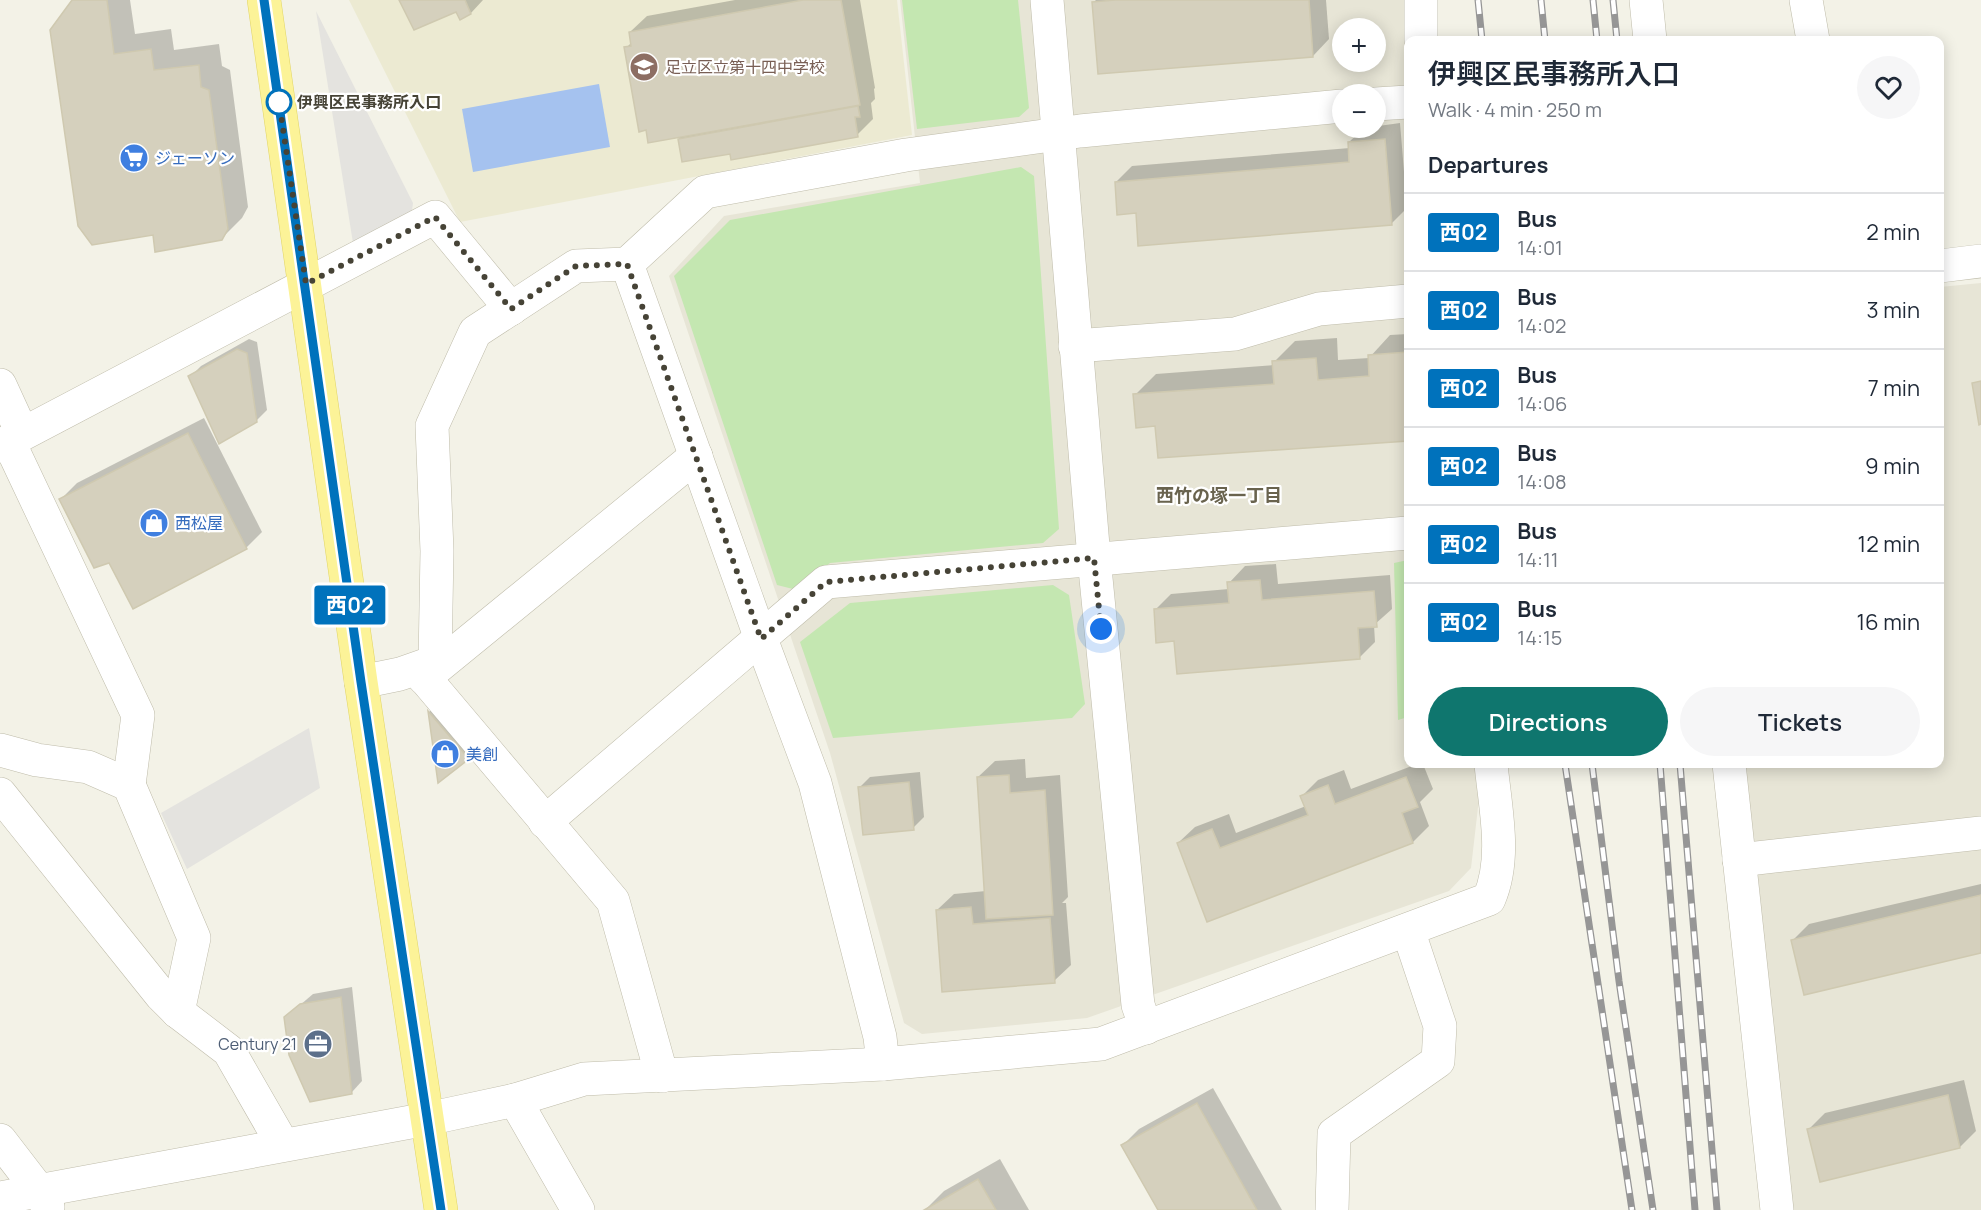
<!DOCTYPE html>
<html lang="en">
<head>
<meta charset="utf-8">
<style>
	:root { --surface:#fff; --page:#f6f6f7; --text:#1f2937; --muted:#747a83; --line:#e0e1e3; --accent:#0f766e }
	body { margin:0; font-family:Manrope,"Noto Sans JP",sans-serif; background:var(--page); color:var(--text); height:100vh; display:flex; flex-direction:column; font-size:22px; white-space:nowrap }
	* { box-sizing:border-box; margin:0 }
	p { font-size:20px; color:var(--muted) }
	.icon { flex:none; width:33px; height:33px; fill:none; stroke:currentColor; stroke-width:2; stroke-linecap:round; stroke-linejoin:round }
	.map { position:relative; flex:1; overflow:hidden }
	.drawer { position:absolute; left:1404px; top:36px; width:540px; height:732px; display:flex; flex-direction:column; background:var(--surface); border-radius:12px; box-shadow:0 3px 15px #0003 }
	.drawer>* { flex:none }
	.badge { padding:0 12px; border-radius:4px; font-size:21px; line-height:39px }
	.tools { position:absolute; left:1332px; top:18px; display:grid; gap:12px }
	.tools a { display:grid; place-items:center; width:54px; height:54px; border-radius:50%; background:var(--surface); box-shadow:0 3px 15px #0003; font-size:30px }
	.you { position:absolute; width:30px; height:30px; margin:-15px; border:4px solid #fff; border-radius:50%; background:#1a73e8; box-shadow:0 0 0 9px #1a73e833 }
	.map>.badge { position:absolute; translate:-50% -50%; box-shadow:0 0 0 3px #fff }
	h2 { padding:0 24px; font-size:22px; line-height:54px }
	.round { display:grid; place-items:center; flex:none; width:63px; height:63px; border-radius:32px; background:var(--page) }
	.overview { display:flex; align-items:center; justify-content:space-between; height:102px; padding:0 24px }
	h1 { font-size:28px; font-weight:600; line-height:45px }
	.button { display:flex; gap:12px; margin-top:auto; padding:12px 24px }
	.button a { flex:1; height:69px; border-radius:36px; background:var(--accent); color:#fff; font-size:24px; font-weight:600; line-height:69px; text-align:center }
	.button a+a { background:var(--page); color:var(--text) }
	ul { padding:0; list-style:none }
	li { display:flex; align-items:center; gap:18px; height:78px; padding:0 24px; border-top:2px solid var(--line) }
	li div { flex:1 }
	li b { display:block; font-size:22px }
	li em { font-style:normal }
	li .badge { min-width:66px; font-weight:700; text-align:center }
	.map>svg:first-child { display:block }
	.residential { fill:#e7e5d6; fill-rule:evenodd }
	.education { fill:#ecead2 }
	.green { fill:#c4e7b1 }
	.parking { fill:#e4e3df }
	.water { fill:#a5c2ef }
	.shadow { fill:#0003 }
	.building { fill:#d5d0bd; stroke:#cfc9b0; stroke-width:1.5 }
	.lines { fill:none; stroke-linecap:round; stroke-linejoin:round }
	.minor-casing { stroke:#bfbcaa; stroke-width:34 }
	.major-casing { stroke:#e1d568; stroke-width:34 }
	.minor { stroke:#fff; stroke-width:33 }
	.major { stroke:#fcf398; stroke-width:33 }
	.rail-casing { stroke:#969696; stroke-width:7 }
	.rail { stroke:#fff; stroke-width:4.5; stroke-dasharray:14; stroke-linecap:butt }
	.line-casing { stroke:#fff; stroke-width:14 }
	.line { stroke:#0072bc; stroke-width:9 }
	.walk { stroke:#464336; stroke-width:6; stroke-dasharray:0 10.8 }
	.stop-dot { fill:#fff; stroke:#0072bc; stroke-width:3 }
	.labels { text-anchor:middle; stroke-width:4.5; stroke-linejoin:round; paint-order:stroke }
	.education-label { font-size:16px; fill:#785e54; stroke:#fff; text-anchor:start }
	.stop-label { font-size:16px; font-weight:bold; fill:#464336; stroke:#fff; text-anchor:start }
	.shop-label { font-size:16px; fill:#366cbe; stroke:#fff; text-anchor:start }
	.service-label { font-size:16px; fill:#4e5e75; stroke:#fff; text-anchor:end }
	.neighbourhood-label { font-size:18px; font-weight:bold; fill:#69634e; stroke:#fff }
</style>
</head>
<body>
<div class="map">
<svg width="1981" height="1210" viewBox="0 0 1981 1210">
	<rect width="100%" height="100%" fill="#f3f2e7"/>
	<g class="residential">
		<path d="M900,0H1430L1408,40V764H1483L1471,868L1449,891L1087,1018L922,1034L904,1023L830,753L669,276L724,216L920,183ZM1342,28H1376V62H1342ZM1342,94H1376V128H1342Z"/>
		<polygon points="1981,283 1981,1210 1790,1210 1745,764 1940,764 1940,287"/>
	</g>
	<polygon class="education" points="349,0 897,0 912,135 460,222"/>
	<g class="green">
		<polygon points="902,0 1018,0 1029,108 1019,117 917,129"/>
		<polygon points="1021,167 1034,176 1059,529 1043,543 830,563 797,590 777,585 674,276 730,220"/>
		<polygon points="1408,560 1408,717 1398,720 1394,563"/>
		<polygon points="1053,585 1069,595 1085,704 1072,718 833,738 800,642 850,603"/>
	</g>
	<g class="parking">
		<polygon points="316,11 413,203 411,218 353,243"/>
		<polygon points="309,728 320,788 187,869 161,813"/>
	</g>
	<polygon class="water" points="599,84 610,147 473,172 462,109"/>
	<g class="shadow">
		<polygon points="74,0 130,0 135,34 171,29 174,50 219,44 222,66 230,70 248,207 242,218 221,239 154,234"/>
		<polygon points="401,0 483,0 471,13 461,18 457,10"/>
		<polygon points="735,0 860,0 875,88 874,89 875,99 871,103 873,119 857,135 731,152 683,161 679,136 626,48 632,42 630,32 647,16"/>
		<polygon points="1096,0 1326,0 1329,39 1313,56 1094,2"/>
		<polygon points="1400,123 1407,208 1391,224 1137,211 1116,182 1132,166 1350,148 1349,142 1364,128"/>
		<polygon points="1408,334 1408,440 1159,457 1157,425 1135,395 1156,374 1274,365 1274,362 1295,341 1337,338 1338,360 1369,358 1390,335"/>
		<polygon points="249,339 257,342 267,410 256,421 190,377 201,366"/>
		<polygon points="204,418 262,532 246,548 110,561 61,499 77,483"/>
		<polygon points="1276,564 1278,584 1390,575 1392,609 1374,625 1375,642 1359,658 1176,640 1155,610 1171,594 1229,589 1229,583 1245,566"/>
		<polygon points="434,707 473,753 439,781 429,712"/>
		<polygon points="1025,759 1026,778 1060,775 1068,897 1062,903 1066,903 1071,965 1054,981 937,910 954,894 986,891 978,777 995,761"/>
		<polygon points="1417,764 1423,764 1433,789 1420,802 1429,826 1413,842 1208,920 1178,843 1195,827 1229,814 1236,833 1306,806 1302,796 1318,780 1344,770 1351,789"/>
		<polygon points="920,772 924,817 913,828 859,788 870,777"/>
		<polygon points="1981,884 1981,951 1793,940 1809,924"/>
		<polygon points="352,987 362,1081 352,1092 286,1017 313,994"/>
		<polygon points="1964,1080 1976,1131 1960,1147 1809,1129 1825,1113"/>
		<polygon points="1213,1088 1282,1210 1159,1210 1123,1145 1139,1129"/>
		<polygon points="1000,1159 1029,1210 925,1210 944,1191"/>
	</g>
	<g class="building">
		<polygon points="72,0 107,0 114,54 151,49 154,70 199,65 201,87 209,90 228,229 222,240 155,252 153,235 92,245 78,226 50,30"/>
		<polygon points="399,0 465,0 471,14 460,20 456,12 414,30"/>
		<polygon points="803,0 841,0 860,105 648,143 646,130 639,132 624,47 631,46 629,32"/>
		<polygon points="1115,0 1309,0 1313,57 1098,74 1092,2"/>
		<polygon points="858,106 860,117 855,117 858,137 731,160 730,154 682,162 678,139"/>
		<polygon points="1385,139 1392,225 1138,246 1136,213 1117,215 1115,182 1349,162 1348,142"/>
		<polygon points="237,349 247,353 257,422 219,444 188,376"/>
		<polygon points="1408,352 1408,441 1158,458 1155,426 1136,428 1133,394 1274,384 1272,361 1316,358 1318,380 1369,376 1368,355"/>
		<polygon points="1981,381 1981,424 1979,425 1972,383"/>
		<polygon points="188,433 247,549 133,609 109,563 94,568 59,499"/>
		<polygon points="1260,580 1262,600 1374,591 1377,627 1358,628 1360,659 1177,674 1174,641 1156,643 1154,609 1229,603 1227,582"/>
		<polygon points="428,711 469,759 438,783"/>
		<polygon points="1009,775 1010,793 1045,790 1053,915 986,919 977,777"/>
		<polygon points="1406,777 1418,807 1402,813 1413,843 1207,922 1177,843 1212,829 1220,848 1308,815 1300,796 1328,785 1335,804"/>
		<polygon points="909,782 914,830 863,835 858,787"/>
		<polygon points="1981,895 1981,953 1804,995 1791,940"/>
		<polygon points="971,907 973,924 1050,918 1055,983 942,992 936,910"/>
		<polygon points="341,997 352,1094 310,1102 289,1055 284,1017 300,1004"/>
		<polygon points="1948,1095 1960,1148 1820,1182 1807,1129"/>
		<polygon points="1197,1103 1257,1210 1158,1210 1121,1145"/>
		<polygon points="978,1179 996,1210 924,1210"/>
	</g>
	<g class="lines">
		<g class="minor-casing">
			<g id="minor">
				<polyline points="1047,0 1094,558 1138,1005 1146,1028"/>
				<polyline points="1646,0 1650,40"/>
				<polyline points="1806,0 1813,40"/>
				<polyline points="1421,40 1421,0"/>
				<polyline points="1376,104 1408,102"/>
				<polyline points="1940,266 1981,261"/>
				<polyline points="1075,346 1235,334 1319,309 1408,301"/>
				<polyline points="0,385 22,433"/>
				<polyline points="9,442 138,715 129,785"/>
				<polyline points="0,446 435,217 511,309"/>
				<polyline points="435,662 437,551 432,426 475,332 576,266 627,264"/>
				<polyline points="417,669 613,901 662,1076"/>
				<polyline points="424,678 696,456"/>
				<polyline points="361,682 400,674 437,661"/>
				<polyline points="0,750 37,760 88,767 129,785 194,938 178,1012"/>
				<polyline points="1729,764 1777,1210"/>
				<polyline points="0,794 161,995 178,1012 229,1051 283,1145"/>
				<polyline points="545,822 826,582 1408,533"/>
				<polyline points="1739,860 1981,833"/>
				<polyline points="883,1064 880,1037 815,783 761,639 627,264 705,192 906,155 1080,131 1342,106"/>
				<polyline points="515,1100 578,1210"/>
				<polyline points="0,1140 40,1192 48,1207"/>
				<path d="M0,1198L427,1119L515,1100L584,1079L883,1064L1101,1044L1489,899C1507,858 1495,807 1491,764"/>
				<polyline points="1332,1210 1334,1134 1438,1061 1440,1026 1408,930"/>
			</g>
		</g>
		<g class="major-casing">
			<polyline id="major" points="264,0 361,682 441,1210"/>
		</g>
		<use href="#minor" class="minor"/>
		<use href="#major" class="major"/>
		<g class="rail-casing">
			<g id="rail">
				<polyline points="1478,0 1482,40"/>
				<polyline points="1541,0 1545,40"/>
				<polyline points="1593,0 1597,40"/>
				<polyline points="1613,0 1617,40"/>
				<polyline points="1565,764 1632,1210"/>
				<polyline points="1592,764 1619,981 1653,1210"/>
				<polyline points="1660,764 1695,1210"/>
				<polyline points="1680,764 1717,1210"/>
			</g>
		</g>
		<use href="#rail" class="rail"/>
	</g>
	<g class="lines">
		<g class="line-casing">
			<polyline id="line" points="264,0 361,682 441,1210"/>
		</g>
		<use href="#line" class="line"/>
		<polyline class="walk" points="279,102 278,95 306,284 435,217 511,309 576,266 627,264 761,639 826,582 1094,558 1101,629"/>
	</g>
	<defs>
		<g id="school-disc" transform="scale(1.5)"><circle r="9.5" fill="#8d6e63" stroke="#fff"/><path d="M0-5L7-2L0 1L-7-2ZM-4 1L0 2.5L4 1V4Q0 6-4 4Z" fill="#fff"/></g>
		<g id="supermarket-disc" transform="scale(1.5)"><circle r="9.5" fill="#3f7fe0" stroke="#fff"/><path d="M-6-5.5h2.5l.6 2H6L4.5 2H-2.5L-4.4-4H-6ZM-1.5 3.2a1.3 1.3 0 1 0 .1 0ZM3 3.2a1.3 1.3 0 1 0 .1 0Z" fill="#fff"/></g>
		<g id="shop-disc" transform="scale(1.5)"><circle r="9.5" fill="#3f7fe0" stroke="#fff"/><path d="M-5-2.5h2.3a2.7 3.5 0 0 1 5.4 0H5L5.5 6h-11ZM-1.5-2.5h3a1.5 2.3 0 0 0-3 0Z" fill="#fff"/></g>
		<g id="office-disc" transform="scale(1.5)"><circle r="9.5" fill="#5c6f8a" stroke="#fff"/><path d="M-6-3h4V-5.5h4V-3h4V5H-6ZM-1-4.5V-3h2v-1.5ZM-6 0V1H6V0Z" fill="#fff"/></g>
	</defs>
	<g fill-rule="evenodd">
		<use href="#school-disc" x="644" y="67"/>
		<use href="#supermarket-disc" x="134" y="158"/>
		<use href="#shop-disc" x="154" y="523"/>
		<use href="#shop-disc" x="445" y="754"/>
		<use href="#office-disc" x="318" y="1044"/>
	</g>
	<circle class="stop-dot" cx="279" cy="102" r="12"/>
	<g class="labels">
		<g class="education-label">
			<text x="665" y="73">足立区立第十四中学校</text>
		</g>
		<g class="stop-label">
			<text x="297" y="108">伊興区民事務所入口</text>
		</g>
		<g class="shop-label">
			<text x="155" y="164">ジェーソン</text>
			<text x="175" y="529">西松屋</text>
			<text x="466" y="760">美創</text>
		</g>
		<g class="service-label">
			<text x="297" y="1050">Century 21</text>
		</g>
		<g class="neighbourhood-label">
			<text x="1219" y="502">西竹の塚一丁目</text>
		</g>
	</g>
</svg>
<div class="tools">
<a>+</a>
<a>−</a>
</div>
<div class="you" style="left:1101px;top:629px"></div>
<b class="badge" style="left:350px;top:605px;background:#0072bc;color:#fff">西02</b>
<section class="drawer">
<div class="overview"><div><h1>伊興区民事務所入口</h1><p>Walk · 4 min · 250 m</p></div><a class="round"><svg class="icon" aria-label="heart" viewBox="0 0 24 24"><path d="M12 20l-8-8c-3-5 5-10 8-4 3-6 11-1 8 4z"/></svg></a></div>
<h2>Departures</h2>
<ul>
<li><span class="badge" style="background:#0072bc;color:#fff">西02</span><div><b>Bus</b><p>14:01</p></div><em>2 min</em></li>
<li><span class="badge" style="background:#0072bc;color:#fff">西02</span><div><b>Bus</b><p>14:02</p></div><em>3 min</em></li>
<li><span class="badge" style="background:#0072bc;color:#fff">西02</span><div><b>Bus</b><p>14:06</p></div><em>7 min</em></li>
<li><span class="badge" style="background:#0072bc;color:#fff">西02</span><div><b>Bus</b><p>14:08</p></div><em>9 min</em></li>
<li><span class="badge" style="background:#0072bc;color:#fff">西02</span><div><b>Bus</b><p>14:11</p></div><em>12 min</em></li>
<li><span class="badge" style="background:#0072bc;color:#fff">西02</span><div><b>Bus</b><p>14:15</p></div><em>16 min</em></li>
</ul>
<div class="button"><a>Directions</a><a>Tickets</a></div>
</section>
</div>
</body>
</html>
